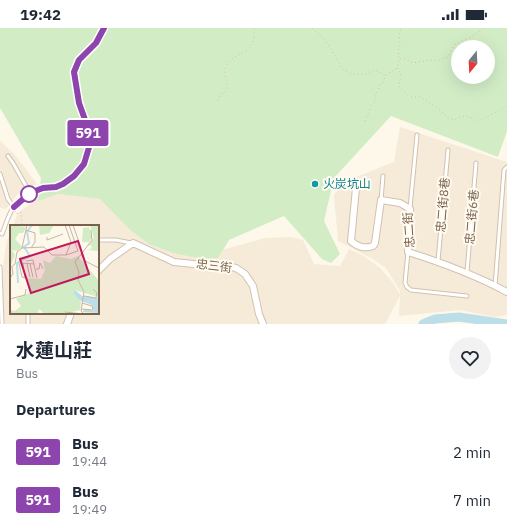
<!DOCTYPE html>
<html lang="en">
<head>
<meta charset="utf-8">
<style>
	:root { --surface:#fff; --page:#f2f2f3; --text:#1f2937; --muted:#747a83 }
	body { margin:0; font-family:"IBM Plex Sans","Noto Sans TC",sans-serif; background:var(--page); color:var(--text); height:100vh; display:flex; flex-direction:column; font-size:15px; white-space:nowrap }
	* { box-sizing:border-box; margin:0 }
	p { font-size:13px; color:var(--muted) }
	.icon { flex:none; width:22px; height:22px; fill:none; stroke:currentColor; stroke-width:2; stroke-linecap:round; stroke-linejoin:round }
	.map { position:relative; height:296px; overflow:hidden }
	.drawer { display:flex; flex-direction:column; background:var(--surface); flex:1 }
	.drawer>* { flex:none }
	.badge { padding:0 8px; border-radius:3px; font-size:14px; line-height:26px }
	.needle { width:26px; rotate:198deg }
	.controls { position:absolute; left:451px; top:12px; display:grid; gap:8px }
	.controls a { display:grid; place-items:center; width:44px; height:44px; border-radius:50%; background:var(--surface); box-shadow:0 4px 16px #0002; font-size:20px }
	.map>.badge { position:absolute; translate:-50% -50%; box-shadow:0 0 0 2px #fff }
	h2 { padding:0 16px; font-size:15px; line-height:36px }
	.round { display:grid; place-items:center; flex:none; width:42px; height:42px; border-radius:21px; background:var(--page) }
	.headline { display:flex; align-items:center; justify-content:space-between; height:68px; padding:0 16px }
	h1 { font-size:19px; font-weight:700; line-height:30px }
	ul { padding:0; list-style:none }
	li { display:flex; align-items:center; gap:12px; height:48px; padding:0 16px }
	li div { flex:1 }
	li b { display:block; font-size:15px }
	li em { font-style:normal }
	li .badge { min-width:44px; font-weight:700; text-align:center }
	.status { display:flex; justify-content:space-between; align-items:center; height:28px; padding:0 20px; background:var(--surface); direction:ltr }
	.status svg { height:11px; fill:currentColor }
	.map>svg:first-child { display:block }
	.residential { fill:#f6ebd8 }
	.green { fill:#d2edc6; fill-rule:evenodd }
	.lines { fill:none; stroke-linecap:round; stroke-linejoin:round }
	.river { stroke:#bcdee9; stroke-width:9 }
	.lane-casing { stroke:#d1c1ae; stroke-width:5 }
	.street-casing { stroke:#d1c1ae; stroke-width:8 }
	.path { stroke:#dabea2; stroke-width:1; stroke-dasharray:1 3; stroke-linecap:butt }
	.lane { stroke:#fff; stroke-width:3 }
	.street { stroke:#fff; stroke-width:6 }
	.line-casing { stroke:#fff; stroke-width:9 }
	.line { stroke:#8e44ad; stroke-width:6 }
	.culture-dot { fill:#0f9aa8; stroke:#fffbf1; stroke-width:1.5 }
	.stop-dot { fill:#fff; stroke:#8e44ad; stroke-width:2 }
	.labels { text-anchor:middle; stroke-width:4; stroke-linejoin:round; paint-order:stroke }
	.culture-label { font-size:12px; fill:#0d838f; stroke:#fffbf1; text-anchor:start }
	.street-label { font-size:12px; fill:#7a614b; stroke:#fffbf1 }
	.inset-river { fill:none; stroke:#bcdee9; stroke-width:2 }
	.inset-road { fill:none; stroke:#c5b7a5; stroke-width:1 }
	.view { fill:#c2185b; fill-opacity:0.15; stroke:#c2185b; stroke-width:2 }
	.inset-edge { fill:none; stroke:#7a614b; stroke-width:2 }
</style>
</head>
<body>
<div class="status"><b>19:42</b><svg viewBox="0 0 49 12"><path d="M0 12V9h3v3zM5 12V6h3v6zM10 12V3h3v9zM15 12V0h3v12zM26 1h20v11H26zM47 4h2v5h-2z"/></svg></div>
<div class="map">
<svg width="507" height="296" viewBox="0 0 507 296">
	<rect width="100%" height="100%" fill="#fdf8ea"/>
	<g class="residential">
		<polygon points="400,99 507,134 507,287 494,289 460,282 399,288 400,268 385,296 0,296 0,261 6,217 11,202 11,285 98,285 98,198 13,198 18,185 39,169 58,166 101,171 129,201 218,230 222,222 265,210 291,209 303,212 314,236 340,238 349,221 364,228 381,241 393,255 400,266 400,263 386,240 371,230 338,213 334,167 343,154 394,134"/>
		<polygon points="0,113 15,127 37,156 17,167 6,181 0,180"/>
	</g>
	<path class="green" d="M0,0H507V103L498,129L391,88L334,150L324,193L340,226L331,235L322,231L284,188L229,212L218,230L203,231L173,225L149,216L129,201L100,171L58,166L38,173L41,150L0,80ZM458,19H488V49H458Z"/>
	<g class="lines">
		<polyline class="river" points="423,296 435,291 459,289 507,296"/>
		<g class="lane-casing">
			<g id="lane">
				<polyline points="8,128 13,135 30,165"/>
				<path d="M0,146L8,171L14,179C8,186 6,197 2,206L0,205"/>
				<polyline points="381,172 383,148"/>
				<polyline points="410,180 417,107"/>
				<polyline points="98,212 116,212 131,215"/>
				<polyline points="408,224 405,255 407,259 411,262 467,268"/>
				<polyline points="438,233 448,122"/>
				<polyline points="0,239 2,296"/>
				<polyline points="467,244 476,135"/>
				<polyline points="495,258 504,142 507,139"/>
				<polyline points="28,285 28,296"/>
			</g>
		</g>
		<g class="street-casing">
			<g id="street">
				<path d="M356,160L351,213C358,219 364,221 373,218L375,215L381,172L400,175L410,181L408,224C443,235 475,247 507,264"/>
				<polyline points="14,179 30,165 43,160 56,159 63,156 74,148 84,136 90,116 88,100 79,75 74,44 79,32 96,15 104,0"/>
				<polyline points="98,243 110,231 133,215 174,234 213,238 223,237 236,240 245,246 253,258 259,286 263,296"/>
				<polyline points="67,296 71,285"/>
			</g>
		</g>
		<g class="path">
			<polyline points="312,0 325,12 336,29 342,41 352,46 365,46 375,42 385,47"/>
			<polyline points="400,31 405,31 413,35 430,32 436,33 448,29 454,17 473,8 485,0"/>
			<path d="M397,40L401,45L399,58L406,66L411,69H421L441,83L448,90L454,92C464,87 468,86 477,94L504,80L507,78"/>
			<path d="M218,73L221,66C236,60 218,48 228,35C236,24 252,26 254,9C254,6 255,3 254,0"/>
			<polyline points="365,93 371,78 376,73 375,69 380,57 382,56 386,47 397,40 399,31 398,24 400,17 399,7 401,0"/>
			<polyline points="15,183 16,186 21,184 22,198"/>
		</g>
		<use href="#lane" class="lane"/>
		<use href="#street" class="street"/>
	</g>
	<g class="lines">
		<g class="line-casing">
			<polyline id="line" points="14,179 30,165 43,160 56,159 63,156 74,148 84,136 90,116 88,100 79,75 74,44 79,32 96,15 104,0"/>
		</g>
		<use href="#line" class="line"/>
	</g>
	<circle class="culture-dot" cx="315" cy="156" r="4"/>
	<circle class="stop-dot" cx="29" cy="166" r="8"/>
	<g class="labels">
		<g class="culture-label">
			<text x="323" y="160">火炭坑山</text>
		</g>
		<g class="street-label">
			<text transform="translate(443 177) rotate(-85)" y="4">忠二街8巷</text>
			<text transform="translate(472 189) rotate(-85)" y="4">忠二街6巷</text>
			<text transform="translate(409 202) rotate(-94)" y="4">忠二街</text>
			<text transform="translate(214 238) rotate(7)" y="4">忠三街</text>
		</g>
	</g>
	<g transform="translate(10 197)">
		<rect width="89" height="89" fill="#fdf8ea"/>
		<path d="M0,0L16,2L13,8H9L5,14L12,22L7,26L2,25L5,30L0,42ZM29,0H44L39,8L30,10ZM80,0H89V26L78,25L82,23L81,20L78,21L84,13ZM79,2L82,12L79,17H72L73,3ZM46,31L61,34L68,31L89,56L88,72L65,65L63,68L71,77L70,85L53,89H35L29,84L28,89H0V85L5,86L11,81L6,74L19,68L17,53L31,54L35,45L33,35L40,38Z" fill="#d2edc6"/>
		<path d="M65,65L72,71L89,73V88L72,87L75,84L84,86L82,80L69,75L63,68Z" fill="#bcdee9"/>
		<path class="inset-river" d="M8,58L7,38L20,31L14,22L19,18L17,7L22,0"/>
		<path class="inset-road" d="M63,0L71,23M16,5L25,8V17L21,23M37,12V15L53,9M12,23L34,22L42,30H56L61,17L55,0M12,23L17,0M71,29L75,36L89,43M56,30L68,26L59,0M16,36L23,35L27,53M9,38L12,52L15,53L13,38M12,38L24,39M17,39L20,52M20,39L23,52M0,43L5,39L7,27L12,23M26,44H29L30,38L33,44M0,53L3,49L2,42M74,71L86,73L87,68L83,64M0,74L15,70L16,64M71,84L83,85L82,81L72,78M55,87L73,89M74,89L71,86L74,67L68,55L69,47L65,37L82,15L81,5"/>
		<path class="view" d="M68,16L79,49L21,68L10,34Z"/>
		<rect width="89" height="89" class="inset-edge"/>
	</g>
</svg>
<div class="controls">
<a><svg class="needle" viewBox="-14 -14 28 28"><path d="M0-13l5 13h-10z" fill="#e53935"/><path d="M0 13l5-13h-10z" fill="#747a83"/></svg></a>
</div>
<b class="badge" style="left:88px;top:105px;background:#8e44ad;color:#fff">591</b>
</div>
<section class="drawer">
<div class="headline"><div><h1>水蓮山莊</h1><p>Bus</p></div><a class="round"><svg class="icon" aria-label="heart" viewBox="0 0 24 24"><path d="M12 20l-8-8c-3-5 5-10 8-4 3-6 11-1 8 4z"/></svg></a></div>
<h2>Departures</h2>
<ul>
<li><span class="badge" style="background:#8e44ad;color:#fff">591</span><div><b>Bus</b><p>19:44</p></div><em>2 min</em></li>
<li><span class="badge" style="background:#8e44ad;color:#fff">591</span><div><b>Bus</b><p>19:49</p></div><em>7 min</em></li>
</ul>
</section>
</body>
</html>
